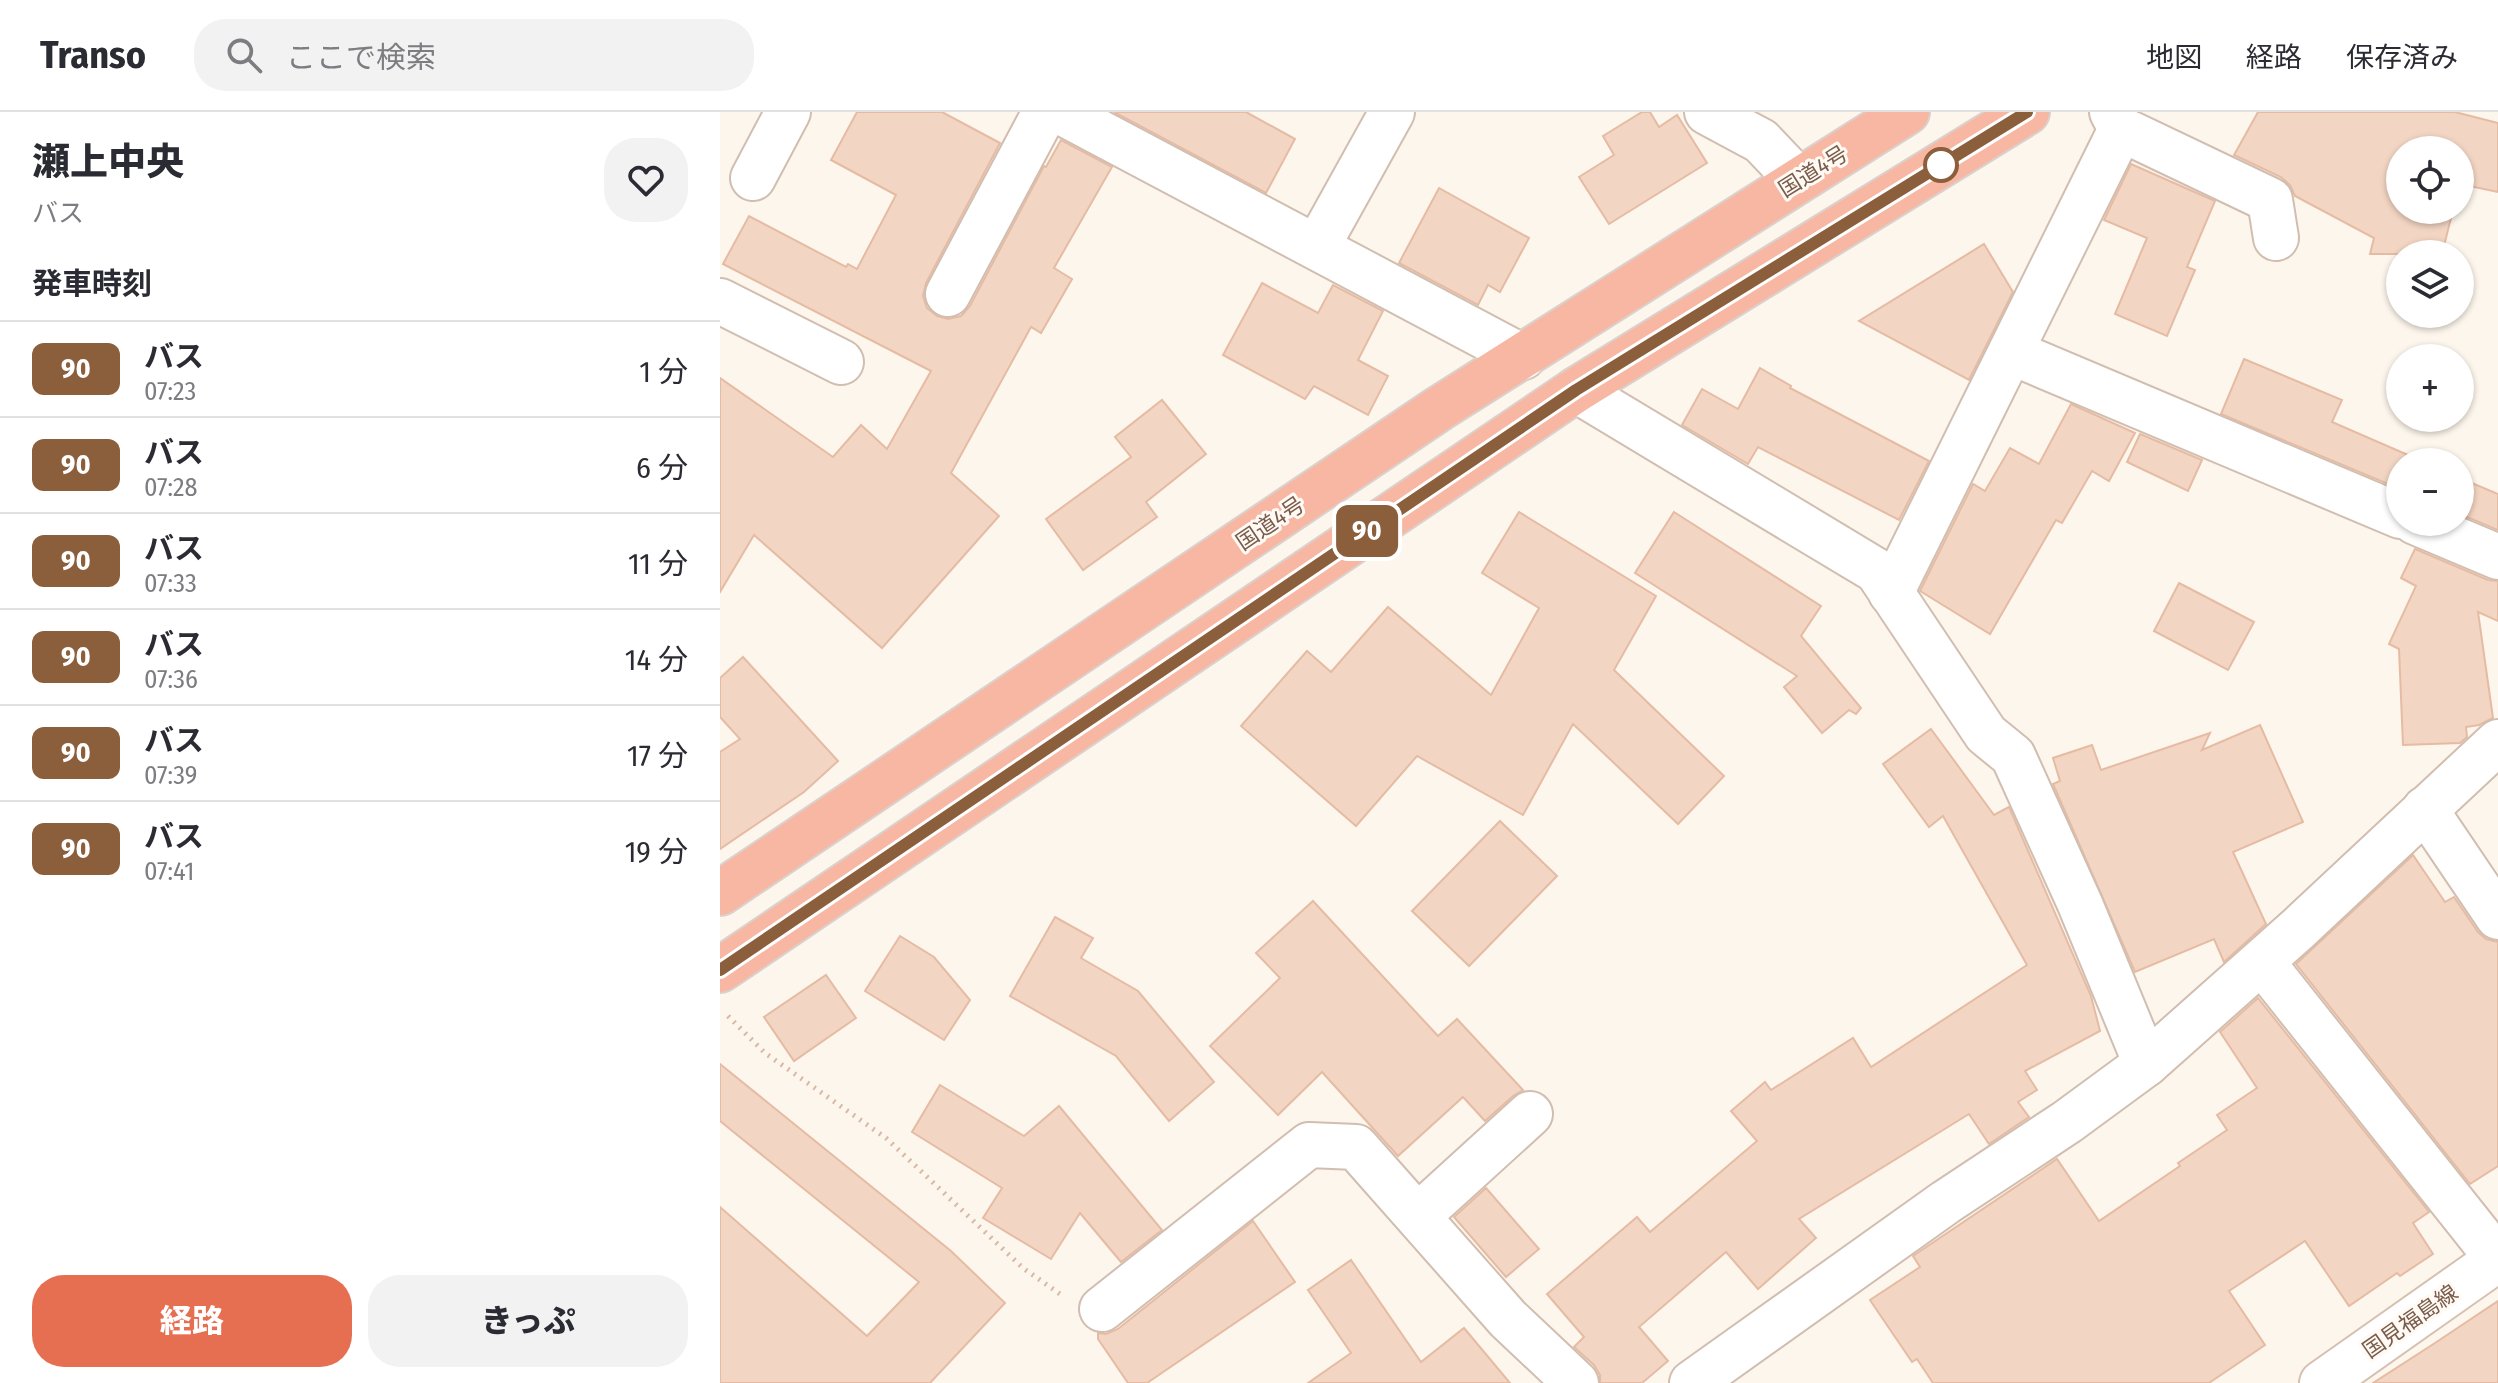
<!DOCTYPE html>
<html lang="ja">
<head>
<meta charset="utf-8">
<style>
	:root { --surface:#fff; --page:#f2f2f3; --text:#2b2b33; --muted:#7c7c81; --line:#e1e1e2; --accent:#e76f51 }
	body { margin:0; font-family:"Fira Sans Condensed","Noto Sans JP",sans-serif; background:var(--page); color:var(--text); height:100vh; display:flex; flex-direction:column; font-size:30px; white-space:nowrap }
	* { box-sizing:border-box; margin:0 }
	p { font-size:26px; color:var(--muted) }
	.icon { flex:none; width:44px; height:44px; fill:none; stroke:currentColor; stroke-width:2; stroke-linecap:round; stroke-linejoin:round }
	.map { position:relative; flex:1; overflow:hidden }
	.drawer { display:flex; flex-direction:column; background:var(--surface); width:720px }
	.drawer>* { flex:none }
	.badge { padding:0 16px; border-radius:12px; font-size:28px; line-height:52px }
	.controls { position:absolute; left:1666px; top:24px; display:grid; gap:16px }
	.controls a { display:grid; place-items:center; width:88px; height:88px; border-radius:50%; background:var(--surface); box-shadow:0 2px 6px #0004; font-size:40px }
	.map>.badge { position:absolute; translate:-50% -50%; box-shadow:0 0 0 4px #fff }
	h2 { padding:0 32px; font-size:30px; line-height:72px }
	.round { display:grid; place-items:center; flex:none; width:84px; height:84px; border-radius:32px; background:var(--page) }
	.headline { display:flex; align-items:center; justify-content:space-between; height:136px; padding:0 32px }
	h1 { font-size:38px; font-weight:800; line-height:60px }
	.cta { display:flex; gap:16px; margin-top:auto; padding:16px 32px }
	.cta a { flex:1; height:92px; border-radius:32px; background:var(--accent); color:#fff; font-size:32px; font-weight:800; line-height:92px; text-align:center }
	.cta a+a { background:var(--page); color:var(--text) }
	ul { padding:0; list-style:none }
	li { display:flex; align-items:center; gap:24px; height:96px; padding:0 32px; border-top:2px solid var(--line) }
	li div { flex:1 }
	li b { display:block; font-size:30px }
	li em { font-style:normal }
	li .badge { min-width:88px; font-weight:700; text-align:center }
	header { display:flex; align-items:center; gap:48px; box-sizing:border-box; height:112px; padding:0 40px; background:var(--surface); border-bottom:2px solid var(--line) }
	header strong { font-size:38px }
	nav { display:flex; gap:44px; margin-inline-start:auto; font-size:28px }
	.search { width:560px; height:72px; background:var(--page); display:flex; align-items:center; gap:20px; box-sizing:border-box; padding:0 28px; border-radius:32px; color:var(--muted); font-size:30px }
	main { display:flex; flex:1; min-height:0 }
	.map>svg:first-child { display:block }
	.building { fill:#f3d5c3; stroke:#e6bba3; stroke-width:2 }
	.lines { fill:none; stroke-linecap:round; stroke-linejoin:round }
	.street-casing { stroke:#d1beb0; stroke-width:48 }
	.secondary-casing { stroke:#d6c0b0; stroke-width:48 }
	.highway-casing { stroke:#dad1cd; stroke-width:48 }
	.path { stroke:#d9b8a5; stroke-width:5; stroke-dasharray:2 6; stroke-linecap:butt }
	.street { stroke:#fff; stroke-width:44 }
	.secondary { stroke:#fff; stroke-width:44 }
	.highway { stroke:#f7b7a3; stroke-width:44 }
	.line-casing { stroke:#fff; stroke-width:18 }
	.line { stroke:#8b5e3c; stroke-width:12 }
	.stop-dot { fill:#fff; stroke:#8b5e3c; stroke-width:4 }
	.labels { text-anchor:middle; stroke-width:6; stroke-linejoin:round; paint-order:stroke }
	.street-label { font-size:22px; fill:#7a5c4d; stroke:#fffaf3 }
</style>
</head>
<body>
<header>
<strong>Transo</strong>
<div class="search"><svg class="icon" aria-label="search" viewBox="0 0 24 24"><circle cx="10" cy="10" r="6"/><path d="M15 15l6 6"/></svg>ここで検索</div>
<nav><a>地図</a><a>経路</a><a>保存済み</a></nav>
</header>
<main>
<section class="drawer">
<div class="headline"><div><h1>瀬上中央</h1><p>バス</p></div><a class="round"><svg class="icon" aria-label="heart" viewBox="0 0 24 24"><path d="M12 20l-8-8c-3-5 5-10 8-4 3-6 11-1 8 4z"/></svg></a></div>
<h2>発車時刻</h2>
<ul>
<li><span class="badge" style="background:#8b5e3c;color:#fff">90</span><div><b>バス</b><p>07:23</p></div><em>1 分</em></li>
<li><span class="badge" style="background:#8b5e3c;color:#fff">90</span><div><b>バス</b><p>07:28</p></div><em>6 分</em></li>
<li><span class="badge" style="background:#8b5e3c;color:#fff">90</span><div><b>バス</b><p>07:33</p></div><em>11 分</em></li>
<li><span class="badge" style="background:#8b5e3c;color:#fff">90</span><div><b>バス</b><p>07:36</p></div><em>14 分</em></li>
<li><span class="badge" style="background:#8b5e3c;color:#fff">90</span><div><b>バス</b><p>07:39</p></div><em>17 分</em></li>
<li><span class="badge" style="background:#8b5e3c;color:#fff">90</span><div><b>バス</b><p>07:41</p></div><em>19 分</em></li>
</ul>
<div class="cta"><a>経路</a><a>きっぷ</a></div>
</section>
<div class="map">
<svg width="1778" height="1271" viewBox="0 0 1778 1271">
	<rect width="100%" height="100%" fill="#fdf6ec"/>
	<g class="building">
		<polygon points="137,0 222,0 280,31 206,171 203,184 207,196 217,204 228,207 241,204 250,194 324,54 326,55 341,28 392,55 334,156 352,167 321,221 311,215 231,361 279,404 162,536 34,423 0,480 0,266 113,345 141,313 167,337 211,259 3,152 29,104 126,155 128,152 137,157 176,83 111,48"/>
		<polygon points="394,0 526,0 575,27 546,81"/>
		<polygon points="922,0 930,0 939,15 957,3 987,51 889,112 859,65 894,43 883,24"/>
		<polygon points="1538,0 1735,0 1778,11 1778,80 1740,72 1740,38 1680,38 1680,98 1733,98 1722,142 1650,142 1654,126 1575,84 1570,73 1561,65 1514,43"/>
		<polygon points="1411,52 1495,89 1467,155 1475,158 1447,224 1395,202 1427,126 1384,108"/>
		<polygon points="719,76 809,126 780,180 768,173 758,193 679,151"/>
		<polygon points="1264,132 1293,180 1249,268 1139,209"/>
		<polygon points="542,171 598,201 613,173 663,199 638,248 668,264 648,303 594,274 585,287 503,243"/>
		<polygon points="1524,247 1622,288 1612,310 1704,350 1680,350 1680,377 1501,302"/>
		<polygon points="1040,256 1071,274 1070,276 1209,349 1179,408 1038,335 1028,352 962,313 982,277 1018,297"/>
		<polygon points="442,288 486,342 426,390 437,405 363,458 326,407 411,345 395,325"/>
		<polygon points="1351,292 1415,321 1389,369 1372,359 1342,411 1336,408 1270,522 1200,479 1253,372 1265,379 1290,336 1319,352"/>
		<polygon points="1420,322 1482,348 1468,379 1407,350"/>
		<polygon points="1740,366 1778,382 1778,418 1740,402"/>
		<polygon points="799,400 936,484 894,558 1004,664 958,712 853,612 803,703 697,644 636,714 521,614 587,539 611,560 668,495 771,583 819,496 762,461"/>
		<polygon points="954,400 1101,494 1081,524 1141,596 1136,602 1129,598 1102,621 1064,575 1077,564 915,461"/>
		<polygon points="1695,437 1768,468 1778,469 1778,509 1758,500 1773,606 1759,613 1746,615 1747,625 1740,631 1683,633 1679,537 1669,532 1696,474 1681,466"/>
		<polygon points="1459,471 1534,510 1508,558 1434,519"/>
		<polygon points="23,545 118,649 84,680 0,737 0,640 20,627 0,605 0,566"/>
		<polygon points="1540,613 1583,710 1513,740 1546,812 1504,850 1494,827 1415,860 1333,672 1340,669 1333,646 1372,633 1381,658 1490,621 1482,638"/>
		<polygon points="1211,617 1274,703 1289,695 1371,884 1380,919 1305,959 1317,978 1298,990 1309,1005 1269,1032 1249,1002 1079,1107 1096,1126 1038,1177 1006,1140 919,1215 948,1249 922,1271 880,1271 880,1263 874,1253 854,1235 864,1225 827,1182 917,1105 930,1120 1037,1029 1011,999 1045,970 1051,978 1133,926 1151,955 1307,853 1223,704 1209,715 1163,652"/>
		<polygon points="780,709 837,764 749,854 692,799"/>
		<polygon points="1693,743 1725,790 1734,785 1758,820 1766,827 1778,830 1778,1054 1750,1072 1576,852"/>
		<polygon points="593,789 718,924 737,907 803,978 793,984 765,1009 743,985 678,1044 602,960 558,1003 490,934 560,866 536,841"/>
		<polygon points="335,805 373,826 361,846 418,879 494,970 449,1009 396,944 290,884"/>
		<polygon points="180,824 214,845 250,888 224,928 145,879"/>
		<polygon points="106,863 136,906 74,949 44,905"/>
		<polygon points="1538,886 1709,1100 1693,1111 1713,1142 1680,1164 1677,1161 1629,1194 1585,1129 1509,1179 1545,1233 1489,1271 1213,1271 1197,1247 1192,1250 1150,1188 1200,1155 1193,1144 1337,1047 1379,1109 1460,1054 1458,1051 1507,1018 1497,1003 1537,976 1500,920"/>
		<polygon points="0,952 231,1139 285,1191 210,1271 0,1271 0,1095 147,1224 199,1170 0,1009"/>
		<polygon points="220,973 304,1024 339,994 442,1118 401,1150 360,1101 331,1147 263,1106 282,1076 192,1020"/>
		<polygon points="766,1076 819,1137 786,1165 734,1105"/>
		<polygon points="533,1109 575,1170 427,1271 408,1271 378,1227 378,1221 386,1222 398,1217"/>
		<polygon points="631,1148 701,1250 744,1216 790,1271 588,1271 631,1241 588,1178"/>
		<polygon points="1778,1189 1778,1271 1653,1271 1715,1231"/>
	</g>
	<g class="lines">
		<g class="street-casing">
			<g id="street">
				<polyline points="341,0 803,245"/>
				<polyline points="987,0 1041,29 1078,68"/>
				<polyline points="1392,0 1401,17 1550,88 1556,126"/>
				<polyline points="33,66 68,0"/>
				<polyline points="597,135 672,0"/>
				<polyline points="228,182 325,0"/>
				<polyline points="0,189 121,250"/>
				<polyline points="1291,240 1680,404"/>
				<polyline points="856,278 1157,459 1266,622 1293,644 1360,792 1426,952"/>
				<polyline points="1695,410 1778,445"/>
				<polyline points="1171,481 1401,17"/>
				<polyline points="1705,697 1778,805"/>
				<polyline points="1542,850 1778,1147"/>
				<polyline points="698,1104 810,1002"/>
				<polyline points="382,1197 589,1033 636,1035 788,1207 856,1271"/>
				<polyline points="972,1271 1226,1090 1347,1010 1426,952 1578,817 1778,630"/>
			</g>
		</g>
		<g class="secondary-casing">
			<polyline id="secondary" points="1602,1271 1778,1147"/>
		</g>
		<g class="highway-casing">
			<g id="highway">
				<polyline points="0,781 720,296 1187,0"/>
				<polyline points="0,858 856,278 1307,0"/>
			</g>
		</g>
		<polyline class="path" points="8,904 45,941 166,1026 303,1156 340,1182"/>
		<use href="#street" class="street"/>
		<use href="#secondary" class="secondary"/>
		<use href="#highway" class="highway"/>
	</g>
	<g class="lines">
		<g class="line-casing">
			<polyline id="line" points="0,858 856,278 1307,0"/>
		</g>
		<use href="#line" class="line"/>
	</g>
	<circle class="stop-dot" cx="1221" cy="53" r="16"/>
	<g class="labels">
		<g class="street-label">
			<text transform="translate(1093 59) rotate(-32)" y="8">国道4号</text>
			<text transform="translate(550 411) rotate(-34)" y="8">国道4号</text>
			<text transform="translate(1690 1209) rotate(-35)" y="8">国見福島線</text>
		</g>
	</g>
</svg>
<div class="controls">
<a><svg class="icon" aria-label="locate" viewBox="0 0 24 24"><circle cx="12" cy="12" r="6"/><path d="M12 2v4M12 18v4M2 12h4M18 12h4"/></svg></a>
<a><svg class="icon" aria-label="layers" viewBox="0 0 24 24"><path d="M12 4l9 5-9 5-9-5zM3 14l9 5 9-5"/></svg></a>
<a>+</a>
<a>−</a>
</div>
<b class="badge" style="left:647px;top:419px;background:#8b5e3c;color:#fff">90</b>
</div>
</main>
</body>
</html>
